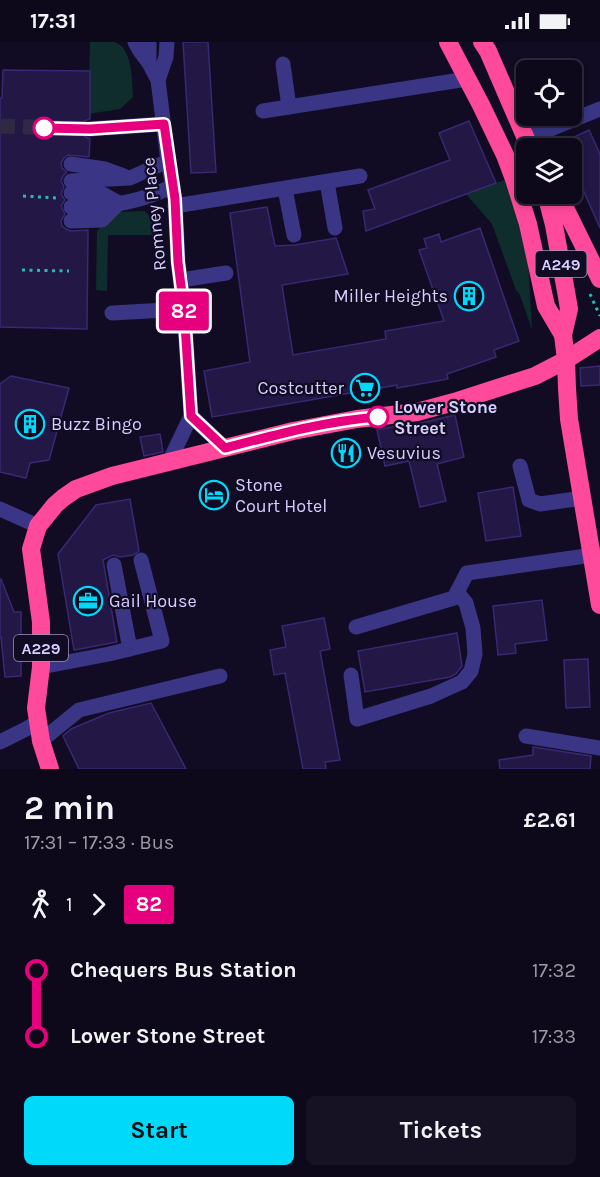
<!DOCTYPE html>
<html lang="en">
<head>
<meta charset="utf-8">
<style>
	:root { --surface:#0d091a; --page:#161223; --text:#f1f3f6; --muted:#9a9aa2; --line:#2d2a39; --accent:#00d9fa }
	body { margin:0; font-family:Karla,sans-serif; background:var(--page); color:var(--text); height:100vh; display:flex; flex-direction:column; font-size:22px; white-space:nowrap }
	* { box-sizing:border-box; margin:0 }
	p { font-size:20px; color:var(--muted) }
	.icon { flex:none; width:33px; height:33px; fill:none; stroke:currentColor; stroke-width:2; stroke-linecap:round; stroke-linejoin:round }
	.map { position:relative; height:727px; overflow:hidden }
	.details { display:flex; flex-direction:column; background:var(--surface); flex:1 }
	.details>* { flex:none }
	.badge { padding:0 12px; border-radius:4px; font-size:21px; line-height:39px }
	.controls { position:absolute; left:516px; top:18px; display:grid; gap:12px }
	.controls a { display:grid; place-items:center; width:66px; height:66px; border-radius:9px; background:var(--surface); box-shadow:0 3px 9px #0003,0 0 0 2px var(--line); font-size:30px }
	.map>.badge { position:absolute; translate:-50% -50%; box-shadow:0 0 0 3px #fff }
	.legs { display:flex; align-items:center; gap:9px; height:66px; padding:0 24px; font-size:20px }
	.legs p { margin-inline-start:auto }
	.overview { display:flex; align-items:center; justify-content:space-between; height:102px; padding:0 24px }
	h1 { font-size:33px; font-weight:700; line-height:45px }
	.button { display:flex; gap:12px; margin-top:auto; padding:12px 24px }
	.button a { flex:1; height:69px; border-radius:9px; background:var(--accent); color:#111; font-size:24px; font-weight:700; line-height:69px; text-align:center }
	.button a+a { background:var(--page); color:var(--text) }
	ul { padding:0 24px; list-style:none }
	li { display:flex; align-items:center; gap:21px; height:66px; font-size:22px }
	li i { display:grid; place-items:center; width:9px; height:100%; margin:0 8px; background:currentColor }
	li i::after { content:''; width:15px; height:15px; margin:-8px; border:4px solid; border-radius:50%; background:var(--surface) }
	li p { margin-inline-start:auto }
	li:first-child i { background:linear-gradient(#0000 50%,currentColor 0) }
	li:last-child i { background:linear-gradient(currentColor 50%,#0000 0) }
	.status { display:flex; justify-content:space-between; align-items:center; height:42px; padding:0 30px; background:var(--surface); direction:ltr }
	.status svg { height:16px; fill:currentColor }
	.map>svg:first-child { display:block }
	.green { fill:#0f2d2d }
	.building { fill:#221745; stroke:#392872; stroke-width:1.5 }
	.lines { fill:none; stroke-linecap:round; stroke-linejoin:round }
	.minor-tunnel { stroke:#2f2944; stroke-width:15; stroke-dasharray:15 8; stroke-linecap:butt }
	.path { stroke:#27bab6; stroke-width:3; stroke-dasharray:3 4.5; stroke-linecap:butt }
	.minor { stroke:#3a3585; stroke-width:15 }
	.highway { stroke:#ff4a9b; stroke-width:18 }
	.line-1-casing { stroke:#fff; stroke-width:14 }
	.line-1 { stroke:#e6007e; stroke-width:9 }
	.stop-1-dot { fill:#fff; stroke:#e6007e; stroke-width:3 }
	.labels { text-anchor:middle; stroke-width:4.5; stroke-linejoin:round; paint-order:stroke }
	.shield { fill:#110c23; stroke:#9b94bd; stroke-width:1.5 }
	.shield-label { font-size:16px; font-weight:bold; fill:#d6cfff }
	.street-label { font-size:18px; fill:#d6cfff; stroke:#110c23 }
	.poi-label { font-size:18px; fill:#d6cfff; stroke:#110c23; text-anchor:start }
	.stop-label { font-size:18px; font-weight:bold; fill:#d6cfff; stroke:#110c23; text-anchor:start }
</style>
</head>
<body>
<div class="status"><b>17:31</b><svg viewBox="0 0 49 12"><path d="M0 12V9h3v3zM5 12V6h3v6zM10 12V3h3v9zM15 12V0h3v12zM26 1h20v11H26zM47 4h2v5h-2z"/></svg></div>
<div class="map">
<svg width="600" height="727" viewBox="0 0 600 727">
	<rect width="100%" height="100%" fill="#110c23"/>
	<g class="green">
		<path d="M90,0C97,0 107,0 114,0C133,5 132,39 133,55L120,67L88,72Z"/>
		<polygon points="510,136 527,199 532,288 520,253 516,248 492,182 466,152"/>
		<polygon points="145,169 154,179 156,190 151,193 108,193 107,249 96,248 97,189 105,180 119,170"/>
	</g>
	<g class="building">
		<polygon points="183,0 208,0 216,130 191,131"/>
		<polygon points="3,28 90,29 90,77 84,79 80,87 82,93 90,97 89,115 68,113 64,116 61,121 62,126 67,130 63,134 61,139 64,145 61,152 65,158 61,164 65,172 61,179 62,184 66,187 71,189 88,188 87,287 0,285 0,56 2,56"/>
		<polygon points="469,79 496,141 366,189 363,169 375,167 368,148 450,118 439,91"/>
		<polygon points="589,88 600,112 600,186 572,123 572,96"/>
		<polygon points="267,165 275,204 295,203 336,196 348,232 282,243 293,313 386,297 385,289 444,279 419,208 427,206 424,197 439,192 441,200 480,186 519,299 494,308 496,315 447,332 448,337 397,346 397,343 212,375 204,329 250,320 230,171"/>
		<polygon points="600,324 600,343 581,344 580,326"/>
		<polygon points="11,334 69,346 49,418 30,421 26,436 0,430 0,342"/>
		<polygon points="455,373 464,415 437,422 446,459 420,465 409,419 385,424 377,388 397,384 400,383 400,386"/>
		<polygon points="160,392 163,410 144,414 140,395"/>
		<polygon points="513,445 521,494 486,499 478,451"/>
		<polygon points="130,457 139,509 133,513 120,515 113,513 103,518 117,600 74,608 58,512 96,463"/>
		<polygon points="1,537 14,570 21,570 21,634 5,635 1,595 0,595 0,538"/>
		<polygon points="542,558 547,598 515,602 516,611 498,613 493,564"/>
		<polygon points="324,576 330,607 320,609 340,718 325,720 326,727 303,727 285,631 274,633 270,608 286,605 282,584"/>
		<polygon points="457,591 462,624 456,632 450,635 365,650 358,609"/>
		<polygon points="588,617 590,665 566,666 564,618"/>
		<polygon points="151,661 186,727 79,727 63,694 71,687 109,671"/>
		<polygon points="533,705 591,714 590,727 500,727 499,718 533,713"/>
	</g>
	<g class="lines">
		<polyline class="minor-tunnel" points="0,84 90,87"/>
		<g class="path">
			<polyline points="23,154 57,156"/>
			<polyline points="22,228 69,229"/>
			<polyline points="590,252 600,274"/>
		</g>
		<g class="minor">
			<polyline points="135,0 140,9 149,21"/>
			<polyline points="149,0 149,21 158,38 168,119 175,157 178,220 184,267 191,374 169,420"/>
			<polyline points="283,22 289,65"/>
			<polyline points="158,38 166,15 167,0"/>
			<polyline points="263,69 467,37"/>
			<polyline points="90,87 163,82"/>
			<polyline points="526,97 600,67"/>
			<polyline points="71,122 105,127 124,134"/>
			<polyline points="71,139 130,136 168,119"/>
			<polyline points="327,140 335,186"/>
			<polyline points="285,147 294,193"/>
			<polyline points="71,151 101,151 119,161"/>
			<polyline points="175,164 360,134"/>
			<path d="M71,165C106,166 141,160 173,144"/>
			<polyline points="71,179 102,178 119,161"/>
			<polyline points="181,238 226,231"/>
			<polyline points="112,271 184,267"/>
			<polyline points="191,374 225,406"/>
			<polyline points="520,424 529,458 540,462 583,456"/>
			<polyline points="0,467 38,484"/>
			<polyline points="114,523 130,607"/>
			<polyline points="356,585 454,556 467,531 600,512"/>
			<polyline points="41,625 109,612 162,599 141,518"/>
			<polyline points="351,633 357,677 431,654 462,640 471,629 475,612 473,586 466,561 457,550"/>
			<polyline points="526,694 600,706"/>
			<polyline points="41,699 79,668 220,634"/>
			<polyline points="0,700 26,687 37,680"/>
		</g>
		<g class="highway">
			<polyline points="448,0 481,63 505,113 514,137 528,182 546,264 563,293"/>
			<polyline points="482,0 488,9 530,106"/>
			<polyline points="546,152 554,183 567,255 569,267 563,293 566,318 567,346 569,377 600,563"/>
			<polyline points="555,152 566,168 600,237"/>
			<polyline points="50,727 41,699 36,666 41,625 41,580 31,507 38,484 55,463 63,456 76,447 112,434 293,389 357,377 417,370 454,360 535,334 566,318 600,296"/>
		</g>
	</g>
	<g class="lines">
		<g class="line-1-casing">
			<path id="line-1" d="M44,86L90,87L164,82L175,157L178,220L184,267L191,374L225,406C275,393 326,379 378,375"/>
		</g>
		<use href="#line-1" class="line-1"/>
	</g>
	<defs>
		<g id="building-ring" transform="scale(1.5)"><circle r="9.5" fill="#110c23" stroke="#00d9fa" stroke-width="1.5"/><path d="M-4-6H4V6H1V3H-1V6H-4ZM-2.5-4.3h1.7v1.8h-1.7ZM.8-4.3h1.7v1.8H.8ZM-2.5-1h1.7V.8h-1.7ZM.8-1h1.7V.8H.8Z" fill="#00d9fa"/></g>
		<g id="supermarket-ring" transform="scale(1.5)"><circle r="9.5" fill="#110c23" stroke="#00d9fa" stroke-width="1.5"/><path d="M-6-5.5h2.5l.6 2H6L4.5 2H-2.5L-4.4-4H-6ZM-1.5 3.2a1.3 1.3 0 1 0 .1 0ZM3 3.2a1.3 1.3 0 1 0 .1 0Z" fill="#00d9fa"/></g>
		<g id="restaurant-ring" transform="scale(1.5)"><circle r="9.5" fill="#110c23" stroke="#00d9fa" stroke-width="1.5"/><path d="M-5-6h1v4h1v-4h1v4h1v-4h1v5L-1.5 .5V6h-2V.5L-5-1ZM5-6V6H3V1.5H1.5Q1.5-4 5-6Z" fill="#00d9fa"/></g>
		<g id="hotel-ring" transform="scale(1.5)"><circle r="9.5" fill="#110c23" stroke="#00d9fa" stroke-width="1.5"/><path d="M-6-4.5h1.5V1H6V5H4.5V3h-9V5H-6ZM-4 0a1.8 1.8 0 1 1 3.6 0ZM.5 0V-2.5h3Q6-2.5 6 0Z" fill="#00d9fa"/></g>
		<g id="office-ring" transform="scale(1.5)"><circle r="9.5" fill="#110c23" stroke="#00d9fa" stroke-width="1.5"/><path d="M-6-3h4V-5.5h4V-3h4V5H-6ZM-1-4.5V-3h2v-1.5ZM-6 0V1H6V0Z" fill="#00d9fa"/></g>
	</defs>
	<g fill-rule="evenodd">
		<use href="#building-ring" x="469" y="254"/>
		<use href="#supermarket-ring" x="365" y="346"/>
		<use href="#building-ring" x="30" y="382"/>
		<use href="#restaurant-ring" x="346" y="411"/>
		<use href="#hotel-ring" x="214" y="453"/>
		<use href="#office-ring" x="88" y="559"/>
	</g>
	<g class="stop-1-dot">
		<circle cx="44" cy="86" r="10"/>
		<circle cx="378" cy="375" r="10"/>
	</g>
	<g class="labels">
		<g class="shield">
			<rect x="535.5" y="209" width="51" height="26" rx="4.5"/>
			<rect x="14" y="593" width="54" height="26" rx="4.5"/>
		</g>
		<g class="shield-label">
			<text x="561" y="228">A249</text>
			<text x="41" y="612">A229</text>
		</g>
		<g class="street-label">
			<text transform="translate(154 172) rotate(-96)" y="6">Romney Place</text>
		</g>
		<g class="poi-label">
			<text x="448" y="260" text-anchor="end">Miller Heights</text>
			<text x="344" y="352" text-anchor="end">Costcutter</text>
			<text x="51" y="388">Buzz Bingo</text>
			<text x="367" y="417">Vesuvius</text>
			<text x="235" y="449">Stone<tspan x="235" dy="21">Court Hotel</tspan></text>
			<text x="109" y="565">Gail House</text>
		</g>
		<g class="stop-label">
			<text x="394" y="371">Lower Stone<tspan x="394" dy="21">Street</tspan></text>
		</g>
	</g>
</svg>
<div class="controls">
<a><svg class="icon" aria-label="locate" viewBox="0 0 24 24"><circle cx="12" cy="12" r="6"/><path d="M12 2v4M12 18v4M2 12h4M18 12h4"/></svg></a>
<a><svg class="icon" aria-label="layers" viewBox="0 0 24 24"><path d="M12 4l9 5-9 5-9-5zM3 14l9 5 9-5"/></svg></a>
</div>
<b class="badge" style="left:184px;top:269px;background:#e6007e;color:#fff">82</b>
</div>
<section class="details">
<div class="overview"><div><h1>2 min</h1><p>17:31 – 17:33 · Bus</p></div><b>£2.61</b></div>
<div class="legs"><svg class="icon" aria-label="walk" viewBox="0 0 24 24"><circle cx="13" cy="4" r="2"/><path d="M13 8l-2 6 4 7M11 14l-3 7M7 12l3-4h3l4 4"/></svg>1<svg class="icon" aria-label="forward" viewBox="0 0 24 24"><path d="M9 5l7 7-7 7"/></svg><b class="badge" style="background:#e6007e;color:#fff">82</b></div>
<ul>
<li><i style="color:#e6007e"></i><b>Chequers Bus Station</b><p>17:32</p></li>
<li><i style="color:#e6007e"></i><b>Lower Stone Street</b><p>17:33</p></li>
</ul>
<div class="button"><a>Start</a><a>Tickets</a></div>
</section>
</body>
</html>
